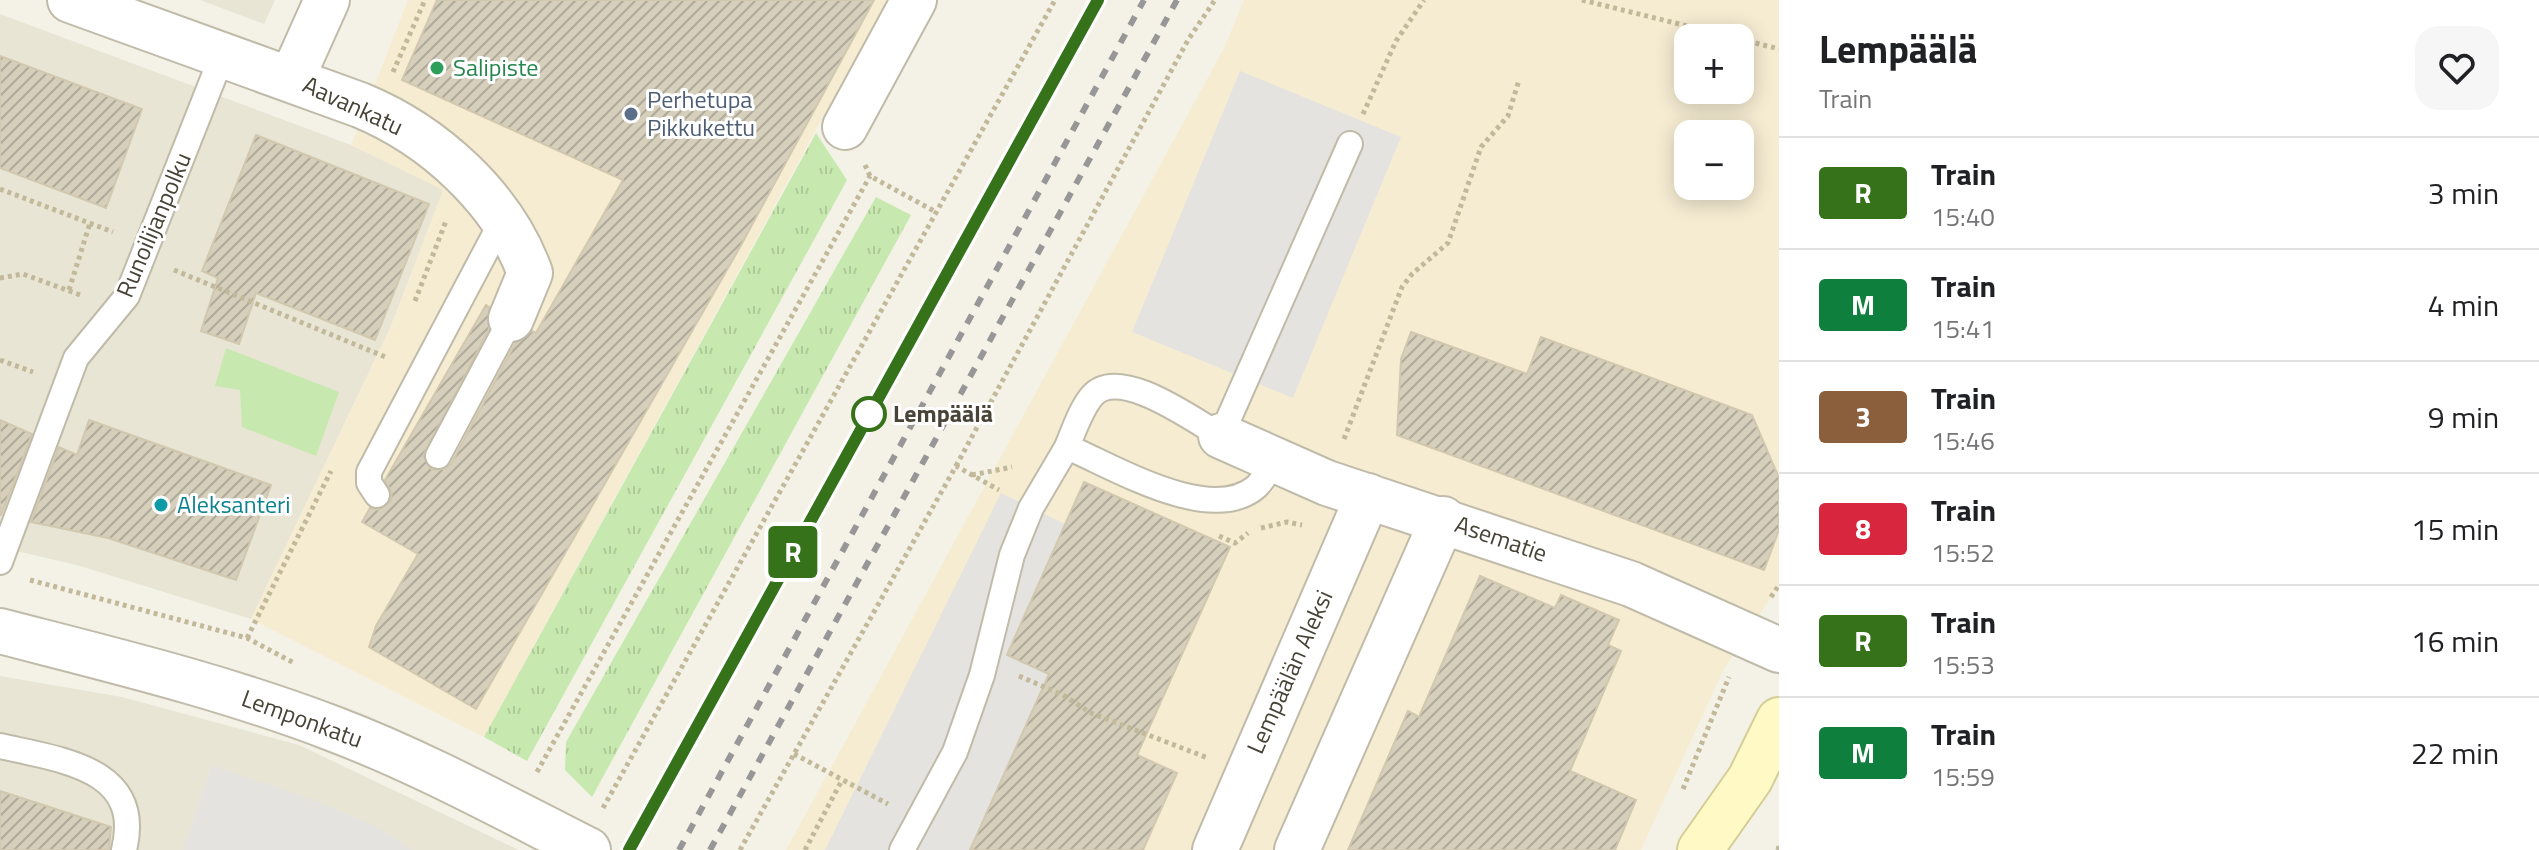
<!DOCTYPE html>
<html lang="en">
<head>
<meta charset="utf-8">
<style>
	:root { --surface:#fff; --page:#f6f6f6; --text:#202124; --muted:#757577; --line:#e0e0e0 }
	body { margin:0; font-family:"Titillium Web",sans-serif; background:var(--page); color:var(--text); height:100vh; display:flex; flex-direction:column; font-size:30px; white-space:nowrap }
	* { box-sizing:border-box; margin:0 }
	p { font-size:26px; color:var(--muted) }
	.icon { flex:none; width:44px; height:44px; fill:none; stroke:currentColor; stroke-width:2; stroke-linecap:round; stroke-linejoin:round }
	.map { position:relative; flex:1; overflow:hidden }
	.panel { display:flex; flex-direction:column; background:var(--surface); width:760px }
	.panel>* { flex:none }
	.badge { padding:0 16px; border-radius:6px; font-size:28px; line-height:52px }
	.controls { position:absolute; left:1674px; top:24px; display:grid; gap:16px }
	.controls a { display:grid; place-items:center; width:80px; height:80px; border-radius:16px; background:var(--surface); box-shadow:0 4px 20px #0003; font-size:40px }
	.map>.badge { position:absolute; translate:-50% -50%; box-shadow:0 0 0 4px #fff }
	.round { display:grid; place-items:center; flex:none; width:84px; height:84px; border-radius:24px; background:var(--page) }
	.headline { display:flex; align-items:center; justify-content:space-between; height:136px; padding:0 40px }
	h1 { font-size:38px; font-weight:700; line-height:60px }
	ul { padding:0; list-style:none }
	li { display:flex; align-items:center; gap:24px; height:112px; padding:0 40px; border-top:2px solid var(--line) }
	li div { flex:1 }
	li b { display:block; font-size:30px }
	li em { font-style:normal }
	li .badge { min-width:88px; font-weight:700; text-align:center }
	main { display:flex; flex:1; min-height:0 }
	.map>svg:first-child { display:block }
	.residential { fill:#e8e5d5 }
	.commercial { fill:#f6ecd2; fill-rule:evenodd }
	.grass { fill:url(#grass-tufts) }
	.green { fill:#c7e9af }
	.parking { fill:#e5e3df }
	.building { fill:url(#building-hatch); stroke:#d1c8af; stroke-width:2 }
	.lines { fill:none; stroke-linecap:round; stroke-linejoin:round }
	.service-casing { stroke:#c0bba9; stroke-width:28 }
	.minor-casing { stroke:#c0bba9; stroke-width:48 }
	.secondary-casing { stroke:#d5cd96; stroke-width:48 }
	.path { stroke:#c2b99a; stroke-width:5; stroke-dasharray:4 4; stroke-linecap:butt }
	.service { stroke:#fff; stroke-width:24 }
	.minor { stroke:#fff; stroke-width:44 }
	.secondary { stroke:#fff9c6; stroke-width:44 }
	.rail { stroke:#979797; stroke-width:6; stroke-dasharray:10 10; stroke-linecap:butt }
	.line-casing { stroke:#fff; stroke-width:18 }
	.line { stroke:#357219; stroke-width:12 }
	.leisure-dot { fill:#2e9e5b; stroke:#fff; stroke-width:3 }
	.service-dot { fill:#5c6f8a; stroke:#fff; stroke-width:3 }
	.stop-dot { fill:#fff; stroke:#357219; stroke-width:4 }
	.culture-dot { fill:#0f9aa8; stroke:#fff; stroke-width:3 }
	.labels { text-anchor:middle; stroke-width:6; stroke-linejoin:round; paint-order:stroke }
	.leisure-label { font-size:24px; fill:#27864d; stroke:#fff; text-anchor:start }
	.service-label { font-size:24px; fill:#4e5e75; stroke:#fff; text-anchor:start }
	.street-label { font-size:24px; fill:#474336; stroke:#fff }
	.stop-label { font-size:24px; font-weight:bold; fill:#474336; stroke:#fff; text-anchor:start }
	.culture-label { font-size:24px; fill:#0d838f; stroke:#fff; text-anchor:start }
</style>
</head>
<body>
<main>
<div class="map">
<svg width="1779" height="850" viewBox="0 0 1779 850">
	<defs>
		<pattern id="grass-tufts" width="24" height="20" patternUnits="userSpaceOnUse" patternTransform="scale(2)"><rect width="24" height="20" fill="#c7e9af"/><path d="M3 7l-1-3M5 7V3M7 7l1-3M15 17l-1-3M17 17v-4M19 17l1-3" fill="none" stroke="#acc997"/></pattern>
		<pattern id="building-hatch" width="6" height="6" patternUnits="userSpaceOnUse" patternTransform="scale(2)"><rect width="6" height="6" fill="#d6cfbc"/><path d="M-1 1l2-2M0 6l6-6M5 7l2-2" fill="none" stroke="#afaa9a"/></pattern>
	</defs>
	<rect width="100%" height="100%" fill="#f4f2e7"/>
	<g class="residential">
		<polygon points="200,0 275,0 264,24"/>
		<polygon points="0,14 351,145 444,189 391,326 251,619 80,566 0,547"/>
		<polygon points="0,676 122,697 299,745 519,850 0,850"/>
	</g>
	<g class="commercial">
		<polygon points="408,0 887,0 484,737 251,619 391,326 443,190 351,145"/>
		<path d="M1244,0H1779V585L1723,671L1641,850H786L1224,48ZM1688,38H1740V90H1688ZM1688,134H1740V186H1688Z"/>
	</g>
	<g class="grass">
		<polygon points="816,133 847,180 527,761 484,737"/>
		<polygon points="876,197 911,215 592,797 565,770 566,742"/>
	</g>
	<polygon class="green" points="226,348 339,392 316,456 242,427 240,390 215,386"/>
	<g class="parking">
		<polygon points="1240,71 1401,137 1293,398 1132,332"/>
		<polygon points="1001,493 1065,524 1007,655 1068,683 1040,695 970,850 825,850"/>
		<polygon points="212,766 303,796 375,826 412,850 183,850"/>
	</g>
	<g class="building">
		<polygon points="437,0 874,0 740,247 476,709 369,647 376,626 418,554 362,522 370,508 379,510 390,502 392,493 385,480 486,305 489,307 489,329 423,456 432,470 445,469 451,464 515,344 532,331 536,333 623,180 402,80"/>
		<polygon points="0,56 142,109 106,208 0,168"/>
		<polygon points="256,135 429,204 375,340 256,293 239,344 201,331 218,278 202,271"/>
		<polygon points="1411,332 1527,374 1541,337 1752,415 1779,478 1779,530 1764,570 1397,435 1401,359"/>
		<polygon points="0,420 32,434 1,515 0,515"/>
		<polygon points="89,420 271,485 236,580 108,538 31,522 59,447 77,455"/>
		<polygon points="1084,482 1230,547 1137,755 1177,773 1143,850 970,850 1049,674 1007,655"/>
		<polygon points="1480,576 1555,608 1561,595 1619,620 1608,645 1621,651 1570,771 1636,800 1615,850 1348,850 1408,711 1419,717"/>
		<polygon points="0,791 111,827 109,850 0,850"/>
	</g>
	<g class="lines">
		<g class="service-casing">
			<g id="service">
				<polyline points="438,456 511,319"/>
				<path d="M1275,461C1269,469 1263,481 1256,487C1210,526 1113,466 1067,447C1074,430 1081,409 1092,396C1119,365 1193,420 1221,436L1350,144"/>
				<polyline points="377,495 369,483 369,472 504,217"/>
				<polyline points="0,562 76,358 127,296 222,56"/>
				<path d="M0,746C61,760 144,768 124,850"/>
				<polyline points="902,850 955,752 982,675 1012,555 1031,508 1067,447"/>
			</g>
		</g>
		<g class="minor-casing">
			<g id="minor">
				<path d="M70,0L360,105C433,135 503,198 530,273L511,319"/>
				<polyline points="292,78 327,0"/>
				<polyline points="845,127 914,0"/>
				<polyline points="1221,436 1327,483 1631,584 1779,650"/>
				<path d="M0,631C112,660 225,687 334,729C421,762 505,808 588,850"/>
				<polyline points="1215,850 1368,496"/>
				<polyline points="1297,850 1443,519"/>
			</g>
		</g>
		<g class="secondary-casing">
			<polyline id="secondary" points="1700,850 1750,779 1779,720"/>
		</g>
		<g class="path">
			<polyline points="1582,0 1736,38"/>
			<polyline points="1740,39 1779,49"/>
			<polyline points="393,72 425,0"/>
			<polyline points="1363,114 1396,41 1424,0"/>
			<polyline points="865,165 870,176 936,212"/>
			<polyline points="0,189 113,232"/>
			<polyline points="174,270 388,358"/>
			<polyline points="0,278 23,274 83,296"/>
			<polyline points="69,290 90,223"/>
			<polyline points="415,301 446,221"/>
			<polyline points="0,360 33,372"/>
			<polyline points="1344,439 1402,287 1412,274 1448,243 1481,147 1508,116 1519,80"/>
			<polyline points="956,466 1188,40 1215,0"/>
			<polyline points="972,475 1012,467"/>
			<polyline points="1261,528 1287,522 1302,525"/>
			<polyline points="1219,536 1235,543 1248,533"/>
			<polyline points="30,580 247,638 294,663"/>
			<polyline points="1771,597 1779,585"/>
			<polyline points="247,638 331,471"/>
			<polyline points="1019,676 1063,695 1091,713 1208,758"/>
			<polyline points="794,754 888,804"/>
			<polyline points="537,772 870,176"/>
			<polyline points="1683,789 1729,677"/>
			<polyline points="603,808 1055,0"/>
			<polyline points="740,850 956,466 999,490"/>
			<polyline points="805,850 842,780"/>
			<polyline points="1778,850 1779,846"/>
		</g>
		<use href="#service" class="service"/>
		<use href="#minor" class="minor"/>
		<use href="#secondary" class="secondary"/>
		<g class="rail">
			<polyline points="629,850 1098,0"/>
			<polyline points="679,850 1144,0"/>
			<polyline points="710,850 1177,0"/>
		</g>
	</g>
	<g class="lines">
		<g class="line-casing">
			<polyline id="line" points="629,850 1098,0"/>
		</g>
		<use href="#line" class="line"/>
	</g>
	<circle class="leisure-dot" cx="437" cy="68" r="8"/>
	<circle class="service-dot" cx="631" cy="114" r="8"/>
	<circle class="stop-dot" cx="869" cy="414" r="16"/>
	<circle class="culture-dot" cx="161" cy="505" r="8"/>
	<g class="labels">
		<g class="leisure-label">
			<text x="453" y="76">Salipiste</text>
		</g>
		<g class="service-label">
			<text x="647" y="108">Perhetupa<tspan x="647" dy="28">Pikkukettu</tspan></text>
		</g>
		<g class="street-label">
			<text transform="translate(353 106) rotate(25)" y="8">Aavankatu</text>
			<text transform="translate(154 225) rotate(-67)" y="8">Runoilijanpolku</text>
			<text transform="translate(1501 539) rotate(19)" y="8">Asematie</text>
			<text transform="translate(1290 672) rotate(-66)" y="8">Lempäälän Aleksi</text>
			<text transform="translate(302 719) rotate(20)" y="8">Lemponkatu</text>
		</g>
		<g class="stop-label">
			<text x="893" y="422">Lempäälä</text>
		</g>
		<g class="culture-label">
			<text x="177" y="513">Aleksanteri</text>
		</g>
	</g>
</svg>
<div class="controls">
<a>+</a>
<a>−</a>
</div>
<b class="badge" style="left:793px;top:552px;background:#357219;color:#fff">R</b>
</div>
<section class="panel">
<div class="headline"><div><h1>Lempäälä</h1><p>Train</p></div><a class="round"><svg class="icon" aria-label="heart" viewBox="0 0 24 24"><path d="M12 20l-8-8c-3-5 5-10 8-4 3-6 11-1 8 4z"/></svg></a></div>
<ul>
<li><span class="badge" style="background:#357219;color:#fff">R</span><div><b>Train</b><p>15:40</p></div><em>3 min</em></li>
<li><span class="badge" style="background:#0e7f3c;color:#fff">M</span><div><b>Train</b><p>15:41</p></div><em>4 min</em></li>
<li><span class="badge" style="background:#8b5e3c;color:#fff">3</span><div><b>Train</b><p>15:46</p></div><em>9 min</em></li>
<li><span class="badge" style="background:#d7263d;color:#fff">8</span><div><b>Train</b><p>15:52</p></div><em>15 min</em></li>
<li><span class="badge" style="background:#357219;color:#fff">R</span><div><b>Train</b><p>15:53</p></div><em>16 min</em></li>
<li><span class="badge" style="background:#0e7f3c;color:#fff">M</span><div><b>Train</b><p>15:59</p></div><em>22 min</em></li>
</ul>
</section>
</main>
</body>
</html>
